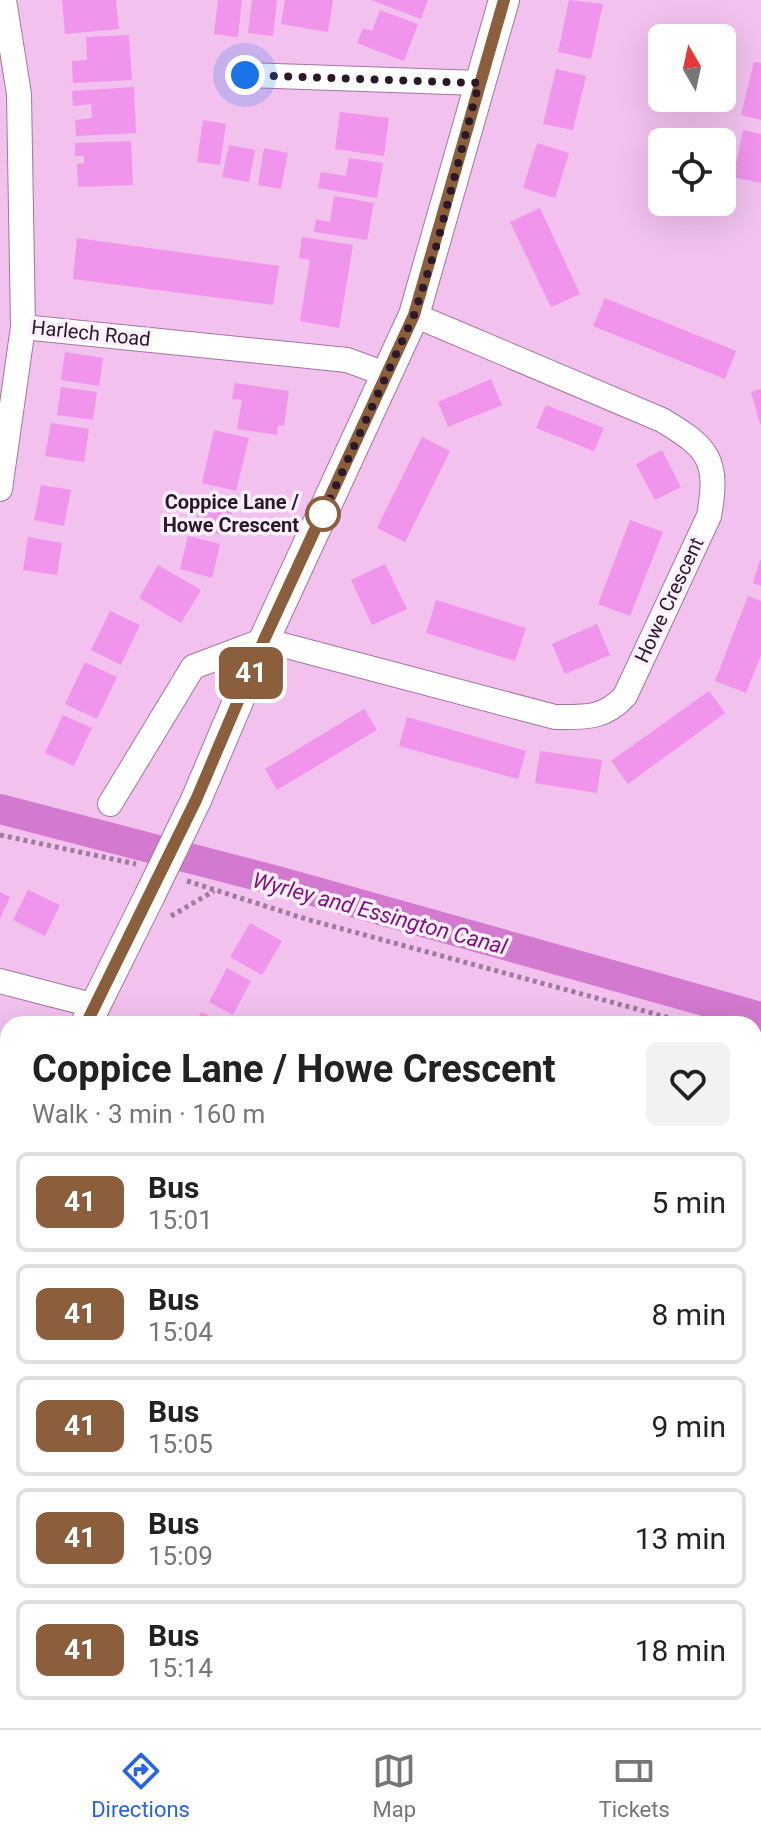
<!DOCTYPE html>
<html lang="en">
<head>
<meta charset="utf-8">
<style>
	:root { --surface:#fff; --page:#f2f2f2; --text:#222; --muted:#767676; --line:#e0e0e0; --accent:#2563eb }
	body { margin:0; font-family:Roboto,sans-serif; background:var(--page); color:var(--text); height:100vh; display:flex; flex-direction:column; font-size:30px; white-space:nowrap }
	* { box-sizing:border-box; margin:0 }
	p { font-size:26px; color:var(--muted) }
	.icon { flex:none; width:44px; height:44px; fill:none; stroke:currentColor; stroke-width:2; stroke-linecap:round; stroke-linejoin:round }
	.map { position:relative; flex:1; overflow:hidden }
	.side { position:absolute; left:0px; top:1016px; width:762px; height:712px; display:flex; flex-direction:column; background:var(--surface); border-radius:24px 24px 0 0; box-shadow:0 8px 32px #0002 }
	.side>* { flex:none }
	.badge { padding:0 16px; border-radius:12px; font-size:28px; line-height:52px }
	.needle { width:52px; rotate:351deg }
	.buttons { position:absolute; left:648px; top:24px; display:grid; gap:16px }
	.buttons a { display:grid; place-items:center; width:88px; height:88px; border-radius:12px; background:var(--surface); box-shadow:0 8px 32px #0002; font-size:40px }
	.you { position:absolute; width:40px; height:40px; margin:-20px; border:6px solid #fff; border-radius:50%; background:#1a73e8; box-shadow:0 0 0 12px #1a73e833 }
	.map>.badge { position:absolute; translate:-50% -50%; box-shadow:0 0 0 4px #fff }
	.round { display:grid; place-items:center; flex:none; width:84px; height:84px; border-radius:12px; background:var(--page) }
	.overview { display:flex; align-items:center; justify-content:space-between; height:136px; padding:0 32px }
	h1 { font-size:38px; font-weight:700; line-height:60px }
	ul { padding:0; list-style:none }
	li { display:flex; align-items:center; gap:24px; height:100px; margin:0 16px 12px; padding:0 16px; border:4px solid var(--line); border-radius:12px }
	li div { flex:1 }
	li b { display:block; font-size:30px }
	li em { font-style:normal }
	li .badge { min-width:88px; font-weight:700; text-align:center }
	.tab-bar { display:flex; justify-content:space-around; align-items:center; height:112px; border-top:2px solid var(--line); background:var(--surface); font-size:22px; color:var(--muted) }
	.tab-bar a { display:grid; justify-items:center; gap:4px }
	.tab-bar .current { color:var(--accent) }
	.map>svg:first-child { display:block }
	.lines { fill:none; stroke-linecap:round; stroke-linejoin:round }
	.canal { stroke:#d379cf; stroke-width:30 }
	.building { fill:#f094ec }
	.minor-casing { stroke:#a376a0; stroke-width:26 }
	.tertiary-casing { stroke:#a376a0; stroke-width:32 }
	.path { stroke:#9e7a9b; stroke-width:5; stroke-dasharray:4 4; stroke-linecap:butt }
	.minor { stroke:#fff; stroke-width:24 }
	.tertiary { stroke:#fff; stroke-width:30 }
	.tertiary-bridge-casing { stroke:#a376a0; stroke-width:32; stroke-linecap:butt }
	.tertiary-bridge { stroke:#fff; stroke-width:30 }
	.line-casing { stroke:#fff; stroke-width:18 }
	.line { stroke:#8b5e3c; stroke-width:12 }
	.walk { stroke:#2b192a; stroke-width:8; stroke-dasharray:0 14.4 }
	.stop-dot { fill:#fff; stroke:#8b5e3c; stroke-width:4 }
	.labels { text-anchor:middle; stroke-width:7; stroke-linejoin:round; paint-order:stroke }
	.street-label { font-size:20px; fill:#2b192a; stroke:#feeffd }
	.stop-label { font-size:20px; font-weight:bold; fill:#2b192a; stroke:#feeffd; text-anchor:end }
	.water-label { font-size:22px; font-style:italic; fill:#821081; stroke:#feeffd }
</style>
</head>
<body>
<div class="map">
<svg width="761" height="1728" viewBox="0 0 761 1728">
	<rect width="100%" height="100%" fill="#f2c1ee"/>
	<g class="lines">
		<polyline class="canal" points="0,809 281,882 761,1017"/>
	</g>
	<g class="building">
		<polygon points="62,0 116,0 119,29 65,34"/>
		<polygon points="218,0 242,0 238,37 214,34"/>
		<polygon points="252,0 277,0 273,36 248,33"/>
		<polygon points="285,0 333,0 328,32 281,24"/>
		<polygon points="371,0 428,0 421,19"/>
		<polygon points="569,0 603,4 591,59 558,52"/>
		<polygon points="380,10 418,24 404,61 357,43 363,28 372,31"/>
		<polygon points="129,35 132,80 73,83 72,61 87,60 86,37"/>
		<polygon points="754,62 761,63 761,120 741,115"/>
		<polygon points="556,69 586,76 573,130 543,124"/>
		<polygon points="134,87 136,133 76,136 75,120 92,118 91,104 73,106 72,91"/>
		<polygon points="340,112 389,118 384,156 335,149"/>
		<polygon points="203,120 226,124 220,165 197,162"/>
		<polygon points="743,130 761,134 761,183 733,177"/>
		<polygon points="131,141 133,185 78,187 77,164 84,163 84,156 75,156 75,143"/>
		<polygon points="537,143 569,153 555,198 523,188"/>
		<polygon points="229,145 255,150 249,182 222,177"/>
		<polygon points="264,148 288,153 281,189 258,185"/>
		<polygon points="349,158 383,163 377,198 318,188 321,172 346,176"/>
		<polygon points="334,196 374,203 367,240 314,232 316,219 330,222"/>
		<polygon points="540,208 580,294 551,307 510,222"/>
		<polygon points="302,237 353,245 339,328 300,321 310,260 299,258"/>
		<polygon points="77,238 279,266 273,305 73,279"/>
		<polygon points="605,298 736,351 725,379 593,326"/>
		<polygon points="65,352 103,358 99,386 61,380"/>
		<polygon points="491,379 502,405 448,427 438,402"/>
		<polygon points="235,383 289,391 284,426 278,425 277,435 237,429 242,400 232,399"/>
		<polygon points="61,387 97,392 93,420 57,415"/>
		<polygon points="761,389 761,424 760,424 751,392"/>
		<polygon points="546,405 604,428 594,451 536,428"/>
		<polygon points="51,423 89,429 84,462 45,456"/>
		<polygon points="214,430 249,438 236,491 202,483"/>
		<polygon points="422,437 450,451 405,542 377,528"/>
		<polygon points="662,450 681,487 655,500 636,464"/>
		<polygon points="41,485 71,490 64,526 34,520"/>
		<polygon points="202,494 234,501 227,536 194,529"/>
		<polygon points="630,520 663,532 630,616 598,604"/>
		<polygon points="188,536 220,544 212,578 180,569"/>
		<polygon points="28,537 62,543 57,575 23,570"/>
		<polygon points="760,560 761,560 761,586 753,583"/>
		<polygon points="385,564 407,609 372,625 351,580"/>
		<polygon points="158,565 201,590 181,623 139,598"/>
		<polygon points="748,596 761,601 761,655 746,693 715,681"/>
		<polygon points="436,600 526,628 515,661 426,633"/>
		<polygon points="110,611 140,625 121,665 91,650"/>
		<polygon points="597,624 610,655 565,674 552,644"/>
		<polygon points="85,662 117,677 97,719 65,704"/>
		<polygon points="709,691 725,713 628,784 611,761"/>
		<polygon points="364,709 377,730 277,790 265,769"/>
		<polygon points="63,715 92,728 74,766 45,753"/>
		<polygon points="407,717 526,751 518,779 399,746"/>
		<polygon points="540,751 602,760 597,793 535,783"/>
		<polygon points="28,890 60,905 45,936 13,920"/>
		<polygon points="0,892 10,897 0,919"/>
		<polygon points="250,923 282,941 262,975 230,957"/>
		<polygon points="227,968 251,981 233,1015 209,1002"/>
		<polygon points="201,1012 226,1024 195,1024"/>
		<polygon points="754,1112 761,1115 761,1157 754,1154"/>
		<polygon points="8,1271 8,1295 0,1290"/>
		<polygon points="754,1273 761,1274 761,1318 754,1317"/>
		<polygon points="0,1306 8,1311 8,1376 0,1371"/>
		<polygon points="754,1342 761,1343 756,1386 754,1386"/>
		<polygon points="0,1568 8,1573 8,1594 0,1606"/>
		<polygon points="197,1720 252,1720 246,1728 204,1728"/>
		<polygon points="310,1720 353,1720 351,1728 307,1728"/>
		<polygon points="691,1720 729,1720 728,1728 690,1728"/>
	</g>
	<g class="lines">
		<g class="minor-casing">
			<g id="minor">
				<polyline points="4,0 19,94 23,327 347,360 388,375"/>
				<polyline points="245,75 479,83"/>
				<polyline points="0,489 23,327"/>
				<path d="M110,804L193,667L264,640L555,717C585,717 604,719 625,696L709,516C719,460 709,448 662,420L414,315"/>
				<polyline points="0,981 96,1006"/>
				<polyline points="754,1211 761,1213"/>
				<polyline points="0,1683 8,1688"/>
				<polyline points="60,1720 72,1728"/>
				<polyline points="405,1728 407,1720"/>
			</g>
		</g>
		<g class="tertiary-casing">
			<g id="tertiary">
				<polyline points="196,800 264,640 414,315 504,0"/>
				<polyline points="86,1024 150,895"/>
				<polyline points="0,1169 8,1155"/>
			</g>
		</g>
		<g class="path">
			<polyline points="0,835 136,864"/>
			<polyline points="187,881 306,919 692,1024"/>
			<polyline points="171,916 214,891"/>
			<polyline points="754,1051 761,1054"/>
		</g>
		<use href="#minor" class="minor"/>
		<use href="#tertiary" class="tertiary"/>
		<g class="tertiary-bridge-casing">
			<polyline id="tertiary-bridge" points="150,895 196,800"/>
		</g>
		<use href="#tertiary-bridge" class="tertiary-bridge"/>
	</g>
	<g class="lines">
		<g class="line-casing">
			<polyline id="line" points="86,1024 196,800 264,640 414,315 504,0"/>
		</g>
		<use href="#line" class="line"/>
		<polyline class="walk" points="245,75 479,83 437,244 414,315 323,514"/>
	</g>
	<circle class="stop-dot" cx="323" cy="514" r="16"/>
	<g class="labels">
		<g class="street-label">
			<text transform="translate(91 333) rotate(6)" y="7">Harlech Road</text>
			<text transform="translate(669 600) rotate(-65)" y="7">Howe Crescent</text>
		</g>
		<g class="stop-label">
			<text x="299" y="509">Coppice Lane /<tspan x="299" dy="23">Howe Crescent</tspan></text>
		</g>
		<g class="water-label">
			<text transform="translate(380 913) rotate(15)" y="8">Wyrley and Essington Canal</text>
		</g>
	</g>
</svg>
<div class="buttons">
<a><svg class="needle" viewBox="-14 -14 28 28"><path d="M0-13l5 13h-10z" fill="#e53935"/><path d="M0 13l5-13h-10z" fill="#767676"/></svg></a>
<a><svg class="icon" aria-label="locate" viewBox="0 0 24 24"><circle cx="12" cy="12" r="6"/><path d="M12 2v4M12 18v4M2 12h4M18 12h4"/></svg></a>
</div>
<div class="you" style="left:245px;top:75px"></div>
<b class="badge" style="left:251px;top:673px;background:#8b5e3c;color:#fff">41</b>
<section class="side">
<div class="overview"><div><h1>Coppice Lane / Howe Crescent</h1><p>Walk · 3 min · 160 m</p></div><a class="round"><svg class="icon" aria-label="heart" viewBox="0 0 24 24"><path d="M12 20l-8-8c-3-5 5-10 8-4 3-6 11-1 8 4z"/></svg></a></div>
<ul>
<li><span class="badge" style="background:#8b5e3c;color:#fff">41</span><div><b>Bus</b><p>15:01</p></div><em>5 min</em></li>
<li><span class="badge" style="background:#8b5e3c;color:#fff">41</span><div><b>Bus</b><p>15:04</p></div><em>8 min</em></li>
<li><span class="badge" style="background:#8b5e3c;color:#fff">41</span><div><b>Bus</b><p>15:05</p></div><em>9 min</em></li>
<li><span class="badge" style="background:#8b5e3c;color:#fff">41</span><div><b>Bus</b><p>15:09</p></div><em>13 min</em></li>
<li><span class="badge" style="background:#8b5e3c;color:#fff">41</span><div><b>Bus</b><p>15:14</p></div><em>18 min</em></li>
</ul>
</section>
</div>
<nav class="tab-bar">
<a class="current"><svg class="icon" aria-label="directions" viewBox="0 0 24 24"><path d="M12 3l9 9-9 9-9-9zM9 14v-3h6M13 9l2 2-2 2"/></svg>Directions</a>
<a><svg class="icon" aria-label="map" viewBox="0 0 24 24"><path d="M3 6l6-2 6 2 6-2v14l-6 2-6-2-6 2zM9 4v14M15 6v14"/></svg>Map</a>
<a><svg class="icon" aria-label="tickets" viewBox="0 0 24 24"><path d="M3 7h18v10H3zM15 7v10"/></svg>Tickets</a>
</nav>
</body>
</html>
